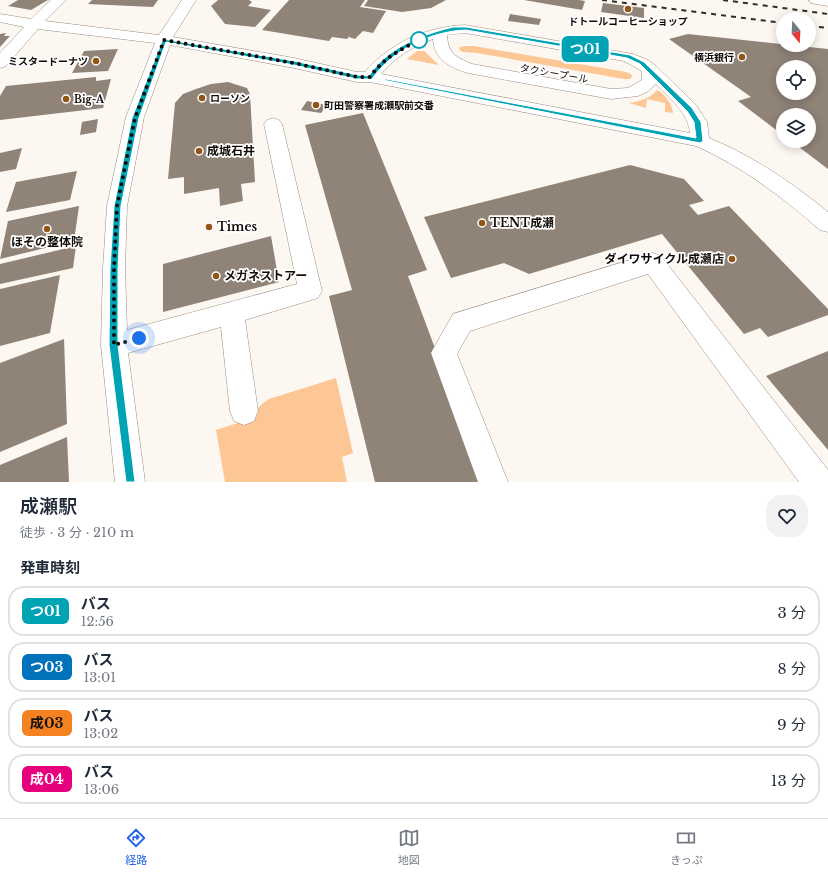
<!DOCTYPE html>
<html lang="ja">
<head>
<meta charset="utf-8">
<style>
	:root { --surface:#fff; --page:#f2f2f3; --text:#1f2937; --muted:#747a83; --line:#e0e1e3; --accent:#2563eb }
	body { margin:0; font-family:"Libre Baskerville","Noto Sans JP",serif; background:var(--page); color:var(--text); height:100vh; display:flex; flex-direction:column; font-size:15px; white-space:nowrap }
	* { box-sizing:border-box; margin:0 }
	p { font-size:13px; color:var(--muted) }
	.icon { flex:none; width:22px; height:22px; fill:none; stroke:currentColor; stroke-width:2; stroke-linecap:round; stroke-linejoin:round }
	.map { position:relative; height:482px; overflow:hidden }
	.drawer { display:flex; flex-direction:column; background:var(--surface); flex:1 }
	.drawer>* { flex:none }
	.badge { padding:0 8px; border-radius:6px; font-size:14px; line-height:26px }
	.needle { width:26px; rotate:162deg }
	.buttons { position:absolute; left:776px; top:12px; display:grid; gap:8px }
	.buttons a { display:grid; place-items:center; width:40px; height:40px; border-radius:50%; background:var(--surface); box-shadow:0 2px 10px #0003; font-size:20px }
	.you { position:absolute; width:20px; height:20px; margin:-10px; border:3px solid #fff; border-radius:50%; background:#1a73e8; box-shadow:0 0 0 6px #1a73e833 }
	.map>.badge { position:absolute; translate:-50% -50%; box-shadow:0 0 0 2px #fff }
	h2 { padding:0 20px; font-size:15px; line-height:36px }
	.round { display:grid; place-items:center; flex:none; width:42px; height:42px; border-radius:16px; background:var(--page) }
	.summary { display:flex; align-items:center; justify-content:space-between; height:68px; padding:0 20px }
	h1 { font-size:19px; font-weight:600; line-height:30px }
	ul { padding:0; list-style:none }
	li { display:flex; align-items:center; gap:12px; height:50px; margin:0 8px 6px; padding:0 12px; border:2px solid var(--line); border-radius:16px }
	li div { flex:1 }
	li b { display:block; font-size:15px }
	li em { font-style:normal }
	li .badge { min-width:44px; font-weight:700; text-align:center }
	.menu { display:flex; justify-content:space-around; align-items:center; height:56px; border-top:1px solid var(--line); background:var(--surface); font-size:11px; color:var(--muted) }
	.menu a { display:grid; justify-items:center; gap:2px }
	.menu .on { color:var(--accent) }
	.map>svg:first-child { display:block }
	.green { fill:#fdc695 }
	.building { fill:#908378; fill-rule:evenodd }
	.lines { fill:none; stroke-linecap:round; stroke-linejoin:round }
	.minor-casing { stroke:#998c81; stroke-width:1 }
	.minor { fill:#fff; fill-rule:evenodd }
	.rail { stroke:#312c27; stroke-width:2; stroke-dasharray:5 5; stroke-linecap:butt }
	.line { fill:#00a3b4; stroke:#fff }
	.walk { stroke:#110c08; stroke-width:4; stroke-dasharray:0 7.2 }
	.poi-dot { fill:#915615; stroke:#fff; stroke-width:1.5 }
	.stop-dot { fill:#fff; stroke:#00a3b4; stroke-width:2 }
	.labels { text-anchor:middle; stroke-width:3.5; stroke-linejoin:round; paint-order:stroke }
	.far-poi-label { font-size:10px; font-weight:bold; fill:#110c08; stroke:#fff; text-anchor:start }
	.far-street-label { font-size:10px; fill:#110c08; stroke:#fff }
	.poi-label { font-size:12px; font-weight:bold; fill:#110c08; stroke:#fff; text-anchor:start }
</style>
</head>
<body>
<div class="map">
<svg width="828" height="482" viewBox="0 0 828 482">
	<rect width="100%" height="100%" fill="#fdf7f2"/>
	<g class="green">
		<polygon points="465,46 474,46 626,72 631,74 632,77 630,79 624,79 477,53 463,52 459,50 460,47"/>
		<polygon points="417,51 424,51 439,65 407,59"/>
		<path d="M657,90C665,94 672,104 673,113L665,112V103L647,99L646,108L629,103C640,101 650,99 657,90Z"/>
		<polygon points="336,378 353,453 342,457 347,482 225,482 216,430 247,420 262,404 269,399"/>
	</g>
	<g class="building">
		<polygon points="18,0 48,0 31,10 8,6"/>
		<polygon points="92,0 158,0 153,7 88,4"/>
		<polygon points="218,0 249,0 252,2 248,6 271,10 255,27 225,24 211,6"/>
		<polygon points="289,0 365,0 360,7 386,11 373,33 363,31 355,39 349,37 352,33 347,39 332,37 329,41 262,30"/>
		<polygon points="368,0 446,0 431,8 402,12 364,6"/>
		<polygon points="524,0 579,0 585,1 582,10"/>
		<polygon points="603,3 644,8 644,18 601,12"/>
		<polygon points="510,14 541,19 539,25 508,21"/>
		<polygon points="6,33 4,36 10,36 0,47 0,34"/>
		<path d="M688,34L828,49V169L791,141H809V115H783V135L738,101L751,97L669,39ZM783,67H809V93H783Z"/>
		<polygon points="118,49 108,71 72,73 84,51"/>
		<polygon points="96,77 96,81 111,79 103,108 0,120 0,96 6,86"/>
		<polygon points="228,82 247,88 250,94 255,182 241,184 243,201 220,206 219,188 184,194 184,177 168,179 175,103 183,94 196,89 211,84"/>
		<polygon points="307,101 327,105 321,113 301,110"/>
		<polygon points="363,113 427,270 408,276 485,482 375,482 329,296 352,290 305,125"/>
		<polygon points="98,119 96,132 80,135 82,122"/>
		<polygon points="22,148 16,169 0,172 0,153"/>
		<polygon points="630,165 684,179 704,201 689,205 698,215 729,206 828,309 828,315 768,337 760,328 744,334 662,234 529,274 504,263 451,278 424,217"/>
		<polygon points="77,171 70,200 6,212 16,182"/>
		<polygon points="79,206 74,241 0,259 8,221"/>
		<polygon points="271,236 279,282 163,312 163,264"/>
		<polygon points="76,246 73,268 0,284 0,264"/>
		<polygon points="60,275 50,333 0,346 0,289"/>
		<polygon points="64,339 67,424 0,452 0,363"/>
		<polygon points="828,351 828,450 766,376"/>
		<polygon points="67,437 69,482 0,482 0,465"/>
	</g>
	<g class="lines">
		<g class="minor-casing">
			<g id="minor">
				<path d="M51,0H66L45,21L159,35L182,0H196L173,37L294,58L357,72H365C391,42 426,27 465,25L633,54L648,60L656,66L696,105L707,122L709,138C753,156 791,182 828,212V232L820,230C782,197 743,167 696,146L370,82H357L294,68L170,45L144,117L127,206L125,269L127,330L297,284L264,124L267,120L273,118L279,120L282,124L322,291L318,298L245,320L258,411L254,421L244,425L234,421L230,411L221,327L128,353L145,482H115L101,345L103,269L107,206L126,117L155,43L38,29L6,66L0,68V53L24,27L0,22V14L31,19ZM465,33L624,61L642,71V80L628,88L611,89L472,64C456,57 448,54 447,35ZM433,39C434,59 450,68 468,73L611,99L638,96L647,92L656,84C670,99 688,112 690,133L381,74C394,58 413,46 433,39Z"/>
				<polygon points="809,0 828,0 828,6 811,3"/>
				<polygon points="653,253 661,256 828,470 828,482 799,482 648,274 470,331 457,354 508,482 478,482 431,353 453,314"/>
			</g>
		</g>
		<use href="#minor" class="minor"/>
		<g class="rail">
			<polyline points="602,0 783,23"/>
			<polyline points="723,0 828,14"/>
			<polyline points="809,26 828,28"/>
		</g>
	</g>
	<path class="line" d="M453,27H466L630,55L644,62L692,108L701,122L703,141L700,143L383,80L386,79L696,138L694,122L687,111L640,64L627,58L466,30C431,31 392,50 372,79H357L294,65L166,42L139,118L121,206L118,269V345L135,482H126L109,345L110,269L114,206L132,118L163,39L294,61L357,75L369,76C387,48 421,35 453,27Z"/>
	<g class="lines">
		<path class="walk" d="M139,338L114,345V269L117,206L135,118L164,40L294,63L357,77H370C384,57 399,51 419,40"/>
	</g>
	<g class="poi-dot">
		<circle cx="628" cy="9" r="4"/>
		<circle cx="742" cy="57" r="4"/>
		<circle cx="96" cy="61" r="4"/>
		<circle cx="202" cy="98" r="4"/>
		<circle cx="66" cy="99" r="4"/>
		<circle cx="316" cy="105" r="4"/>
		<circle cx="199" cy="151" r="4"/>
		<circle cx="482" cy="223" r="4"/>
		<circle cx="209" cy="227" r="4"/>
		<circle cx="47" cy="229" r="4"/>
		<circle cx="732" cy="259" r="4"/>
		<circle cx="216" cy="276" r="4"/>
	</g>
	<circle class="stop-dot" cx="419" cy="40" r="8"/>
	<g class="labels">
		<g class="far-poi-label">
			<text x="628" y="25" text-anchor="middle">ドトールコーヒーショップ</text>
			<text x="734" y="61" text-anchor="end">横浜銀行</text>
			<text x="88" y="65" text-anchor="end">ミスタードーナツ</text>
			<text x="210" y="102">ローソン</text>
			<text x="74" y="103">Big-A</text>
			<text x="324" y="109">町田警察署成瀬駅前交番</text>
		</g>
		<g class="far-street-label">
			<text transform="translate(554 73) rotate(10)" y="4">タクシープール</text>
		</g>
		<g class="poi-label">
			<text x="207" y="155">成城石井</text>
			<text x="490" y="227">TENT成瀬</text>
			<text x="217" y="231">Times</text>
			<text x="47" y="246" text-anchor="middle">ほその整体院</text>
			<text x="724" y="263" text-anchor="end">ダイワサイクル成瀬店</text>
			<text x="224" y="280">メガネストアー</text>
		</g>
	</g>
</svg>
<div class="buttons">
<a><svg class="needle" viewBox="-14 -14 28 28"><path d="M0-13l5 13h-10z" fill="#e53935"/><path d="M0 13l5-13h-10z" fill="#747a83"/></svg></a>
<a><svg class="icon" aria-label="locate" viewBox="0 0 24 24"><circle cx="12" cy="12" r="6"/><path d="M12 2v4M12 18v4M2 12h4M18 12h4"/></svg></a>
<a><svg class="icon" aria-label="layers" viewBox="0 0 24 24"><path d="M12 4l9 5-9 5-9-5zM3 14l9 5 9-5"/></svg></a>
</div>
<div class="you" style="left:139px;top:338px"></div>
<b class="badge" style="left:585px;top:49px;background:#00a3b4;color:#fff">つ01</b>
</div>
<section class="drawer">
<div class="summary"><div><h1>成瀬駅</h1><p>徒歩 · 3 分 · 210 m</p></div><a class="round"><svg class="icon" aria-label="heart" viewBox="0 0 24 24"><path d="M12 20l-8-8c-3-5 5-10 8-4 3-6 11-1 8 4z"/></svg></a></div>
<h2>発車時刻</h2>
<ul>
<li><span class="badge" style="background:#00a3b4;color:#fff">つ01</span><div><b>バス</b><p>12:56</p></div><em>3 分</em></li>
<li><span class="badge" style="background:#0072bc;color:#fff">つ03</span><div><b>バス</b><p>13:01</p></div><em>8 分</em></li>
<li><span class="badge" style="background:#f58220;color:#111">成03</span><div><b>バス</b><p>13:02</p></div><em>9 分</em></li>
<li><span class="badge" style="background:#e6007e;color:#fff">成04</span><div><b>バス</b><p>13:06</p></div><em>13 分</em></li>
</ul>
</section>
<nav class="menu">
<a class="on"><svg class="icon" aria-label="directions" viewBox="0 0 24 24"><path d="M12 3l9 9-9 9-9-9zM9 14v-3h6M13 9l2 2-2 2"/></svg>経路</a>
<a><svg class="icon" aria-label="map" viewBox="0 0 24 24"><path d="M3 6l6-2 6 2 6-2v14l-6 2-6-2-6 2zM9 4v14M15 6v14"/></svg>地図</a>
<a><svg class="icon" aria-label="tickets" viewBox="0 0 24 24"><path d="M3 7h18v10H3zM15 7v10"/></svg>きっぷ</a>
</nav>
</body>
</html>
